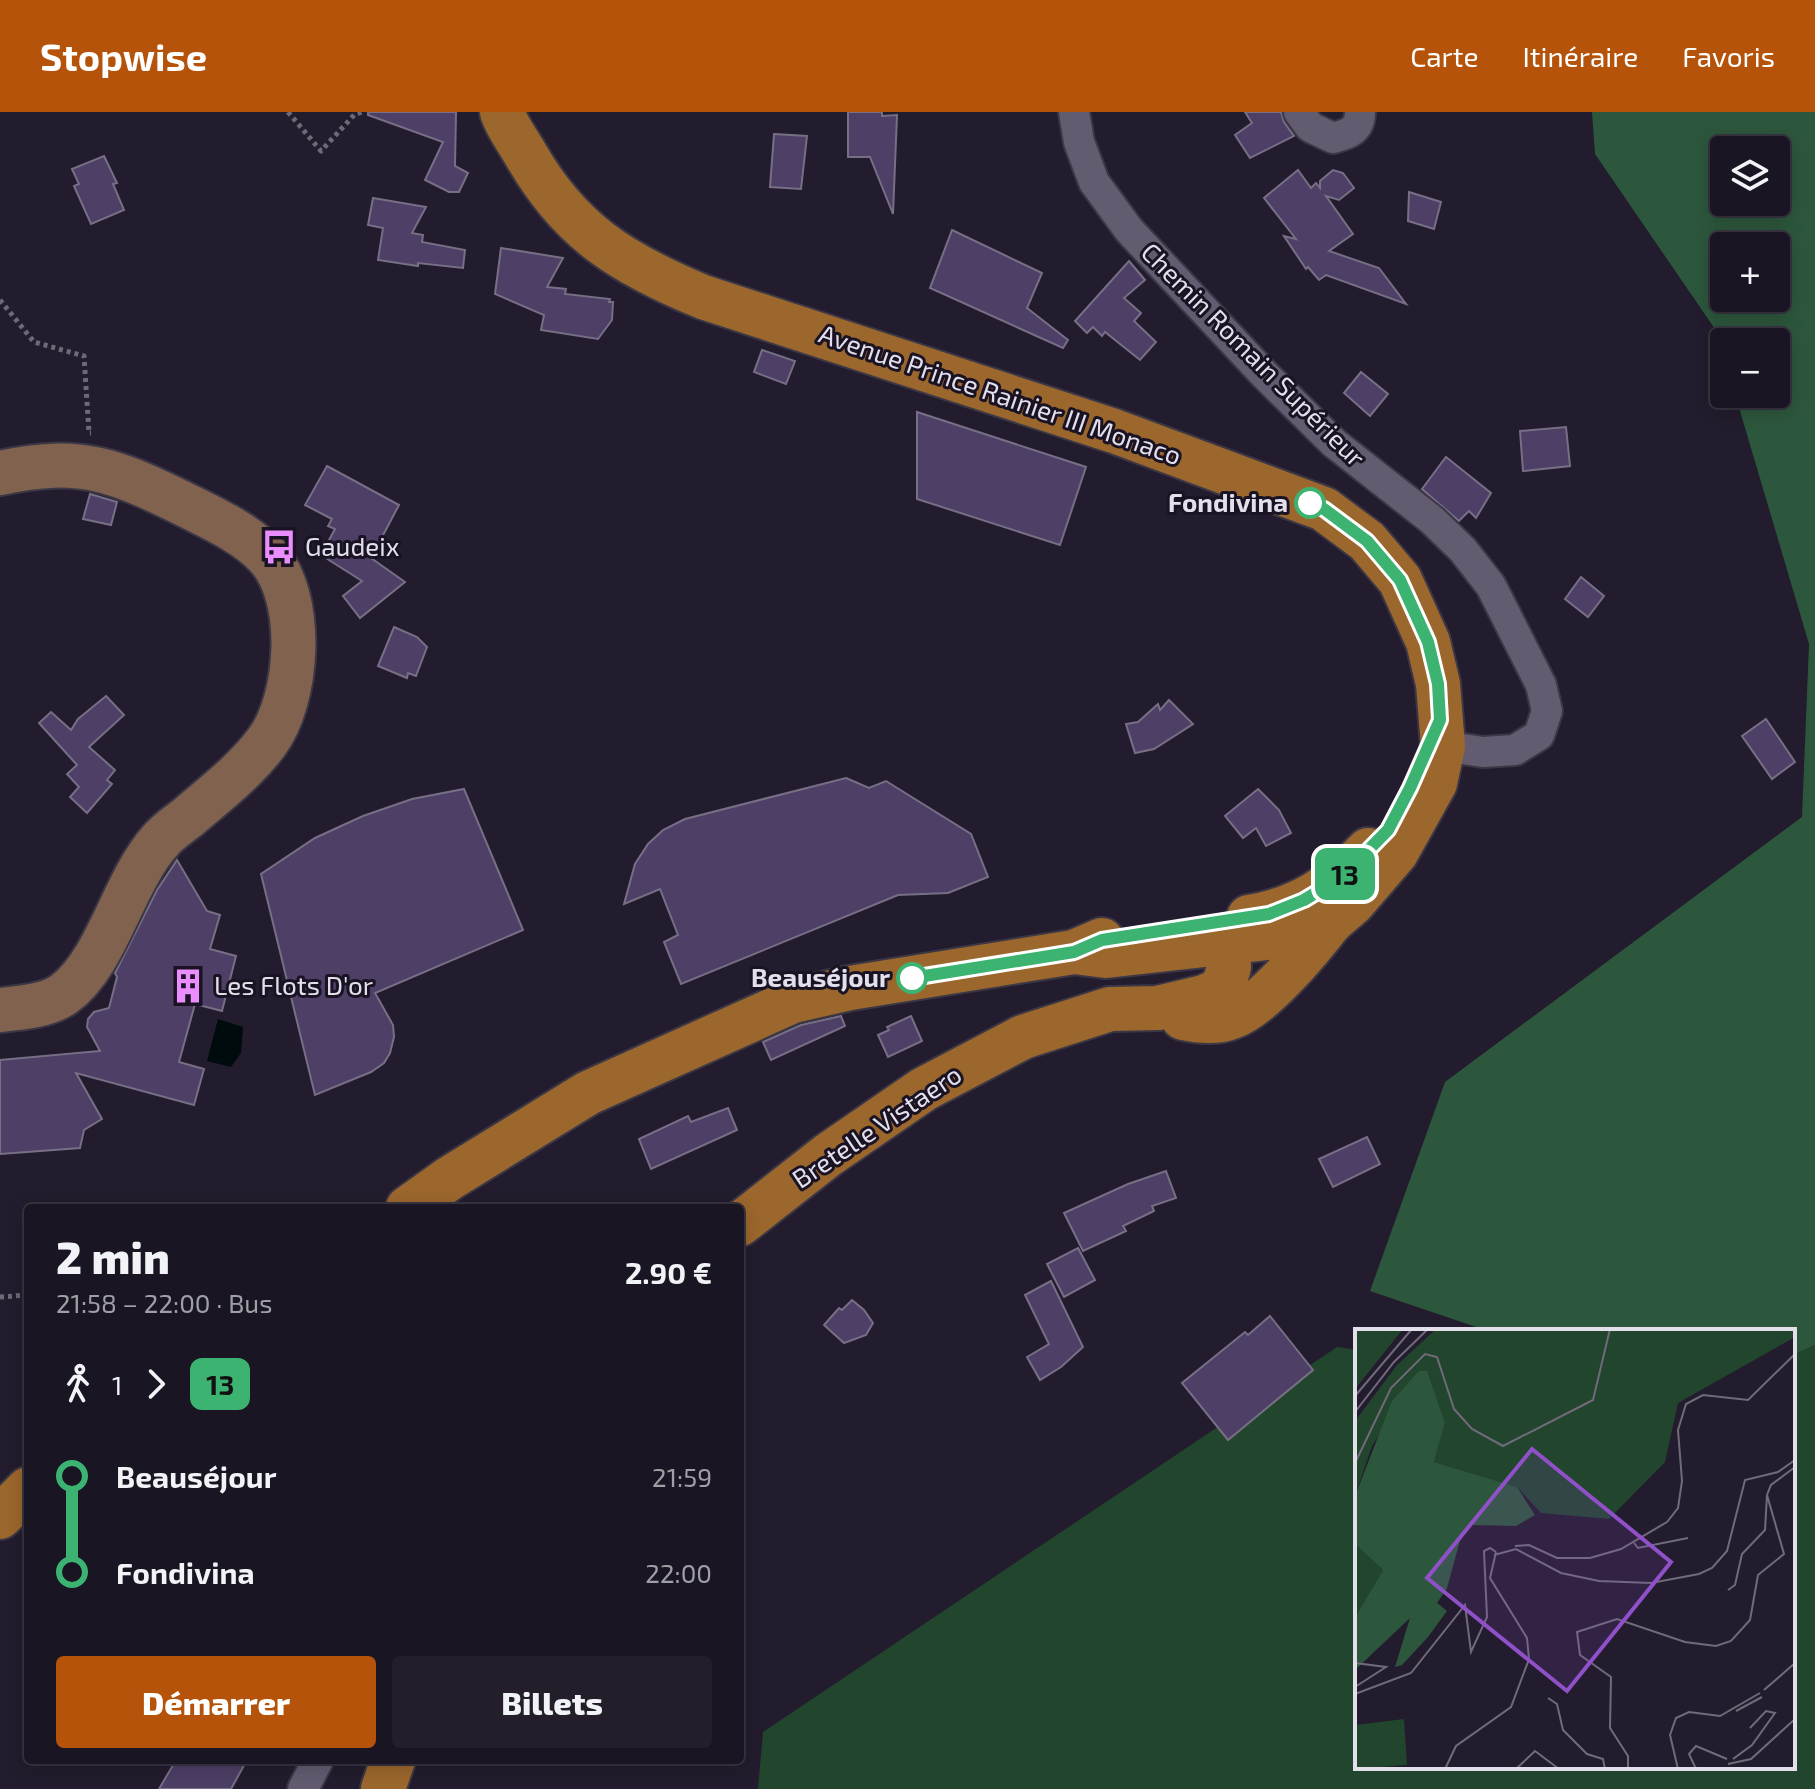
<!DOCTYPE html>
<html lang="fr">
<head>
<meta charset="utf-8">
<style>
	:root { --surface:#1a1522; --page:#231e2a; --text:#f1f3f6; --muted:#9f9fa5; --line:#383440; --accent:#b45309 }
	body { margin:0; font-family:"Exo 2",sans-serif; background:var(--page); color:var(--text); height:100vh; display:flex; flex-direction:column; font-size:30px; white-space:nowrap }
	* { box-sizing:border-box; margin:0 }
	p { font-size:26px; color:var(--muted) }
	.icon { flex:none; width:44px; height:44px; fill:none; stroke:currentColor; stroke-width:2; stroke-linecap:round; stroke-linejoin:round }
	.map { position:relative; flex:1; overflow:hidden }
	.drawer { position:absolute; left:24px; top:1092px; width:720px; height:560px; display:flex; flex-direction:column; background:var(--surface); border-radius:8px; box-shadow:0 4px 20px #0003,0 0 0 2px var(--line) }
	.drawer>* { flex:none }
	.badge { padding:0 16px; border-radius:12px; font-size:28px; line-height:52px }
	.buttons { position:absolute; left:1710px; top:24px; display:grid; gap:16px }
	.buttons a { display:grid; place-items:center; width:80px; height:80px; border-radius:8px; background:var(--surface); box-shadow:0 4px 20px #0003,0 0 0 2px var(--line); font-size:40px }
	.map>.badge { position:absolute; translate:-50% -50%; box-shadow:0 0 0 4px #fff }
	.legs { display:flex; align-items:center; gap:12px; height:88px; padding:0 32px; font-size:26px }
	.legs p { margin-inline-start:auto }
	.summary { display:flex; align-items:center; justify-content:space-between; height:136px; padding:0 32px }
	h1 { font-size:44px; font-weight:800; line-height:60px }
	.cta { display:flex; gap:16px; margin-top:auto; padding:16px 32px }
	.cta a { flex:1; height:92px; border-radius:8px; background:var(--accent); color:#fff; font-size:32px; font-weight:800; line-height:92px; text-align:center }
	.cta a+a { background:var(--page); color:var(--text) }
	ul { padding:0 32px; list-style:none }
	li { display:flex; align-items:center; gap:28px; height:96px; font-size:30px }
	li i { display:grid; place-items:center; width:12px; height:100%; margin:0 10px; background:currentColor }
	li i::after { content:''; width:20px; height:20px; margin:-10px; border:6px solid; border-radius:50%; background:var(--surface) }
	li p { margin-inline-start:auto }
	li:first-child i { background:linear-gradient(#0000 50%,currentColor 0) }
	li:last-child i { background:linear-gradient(currentColor 50%,#0000 0) }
	header { display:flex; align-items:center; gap:48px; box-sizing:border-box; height:112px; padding:0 40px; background:var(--accent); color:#fff }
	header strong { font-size:38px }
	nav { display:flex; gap:44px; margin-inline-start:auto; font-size:28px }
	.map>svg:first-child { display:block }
	.green { fill:#22452e }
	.forest { fill:#2d573c; fill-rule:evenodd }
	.water { fill:#000b0e }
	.building { fill:#4d3f66; stroke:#776f85; stroke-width:2 }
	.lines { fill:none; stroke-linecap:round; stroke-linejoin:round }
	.minor-casing { stroke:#3b3745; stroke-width:34 }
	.secondary-casing { stroke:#3b3745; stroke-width:48 }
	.primary-casing { stroke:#3b3745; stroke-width:48 }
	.path { stroke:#6e6877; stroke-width:5; stroke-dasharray:4 4; stroke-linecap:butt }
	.minor { stroke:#635c71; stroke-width:30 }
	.secondary { stroke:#80624f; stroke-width:44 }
	.primary { stroke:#9c672d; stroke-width:44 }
	.line-1-casing { stroke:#fff; stroke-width:18 }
	.line-1 { stroke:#3cb371; stroke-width:12 }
	.stop-1-dot { fill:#fff; stroke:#3cb371; stroke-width:4 }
	.labels { text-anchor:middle; stroke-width:6; stroke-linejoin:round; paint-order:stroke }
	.street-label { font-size:26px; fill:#e3dfeb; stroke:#1a1324 }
	.stop-label { font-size:26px; font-weight:bold; fill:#e3dfeb; stroke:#1a1324; text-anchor:end }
	.poi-label { font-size:26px; fill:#e3dfeb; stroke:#1a1324; text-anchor:start }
	.inset-road { fill:none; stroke:#706a7a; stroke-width:2 }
	.view { fill:#9050c8; fill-opacity:0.15; stroke:#9050c8; stroke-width:4 }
	.inset-edge { fill:none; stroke:#e3dfeb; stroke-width:4 }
</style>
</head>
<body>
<header>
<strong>Stopwise</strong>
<nav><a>Carte</a><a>Itinéraire</a><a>Favoris</a></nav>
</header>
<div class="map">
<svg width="1815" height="1677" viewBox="0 0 1815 1677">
	<rect width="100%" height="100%" fill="#231c2e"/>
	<polygon class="green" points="1815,1233 1815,1677 758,1677 763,1620 1337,1235 1357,1238 1357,1655 1793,1655 1793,1243"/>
	<path class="forest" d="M1592,0H1815V1233L1793,1243V1219H1488L1370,1179L1445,970L1802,705L1809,532L1735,282H1776V230H1724V247L1715,217L1595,42ZM1724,38H1776V90H1724ZM1724,134H1776V186H1724Z"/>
	<polygon class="water" points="218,907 243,915 241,941 231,955 207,949"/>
	<g class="building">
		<polygon points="368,0 456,0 455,54 468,61 459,80 449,80 425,68 443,30 368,3"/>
		<polygon points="848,0 882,0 882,4 897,3 893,102 870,45 848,45"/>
		<polygon points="1245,0 1281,0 1284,10 1294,24 1250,46 1235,23 1252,11"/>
		<polygon points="774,22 807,24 801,77 770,75"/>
		<polygon points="104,44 117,71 113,72 124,98 91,112 74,74 79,72 72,57"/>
		<polygon points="1298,58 1311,76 1316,71 1320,76 1320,69 1333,58 1343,61 1354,76 1339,88 1326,84 1353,122 1329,139 1379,156 1406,192 1326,163 1319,168 1308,155 1306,157 1284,124 1296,127 1264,86"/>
		<polygon points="1409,80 1441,90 1434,117 1408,109"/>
		<polygon points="373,86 426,95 412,121 423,123 422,130 465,138 463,156 418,151 418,154 378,148 383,116 368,113"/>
		<polygon points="952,118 1042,161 1027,196 1068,228 1063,236 930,176"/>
		<polygon points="501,136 563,146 547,175 566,177 565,182 610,187 609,190 613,190 612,208 598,227 541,218 544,203 495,182"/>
		<polygon points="1129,149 1145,168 1124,186 1141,201 1134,209 1156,230 1140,248 1105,220 1102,224 1093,215 1087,221 1075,209"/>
		<polygon points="762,238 795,249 786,272 754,260"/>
		<polygon points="1361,260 1388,282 1370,304 1344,281"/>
		<polygon points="917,300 1086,355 1060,433 917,387"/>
		<polygon points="1566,315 1570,354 1523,359 1520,319"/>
		<polygon points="1446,345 1491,381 1476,406 1469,399 1459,409 1422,377"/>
		<polygon points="327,354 399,393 371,446 405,470 360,506 343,484 362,469 321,443 335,417 328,414 332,407 305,393"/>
		<polygon points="90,382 117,390 111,413 83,407"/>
		<polygon points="1581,465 1604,484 1588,505 1565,487"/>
		<polygon points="394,515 417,525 427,535 416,564 408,561 407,566 378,554"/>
		<polygon points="106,584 124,603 89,635 115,658 107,668 112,672 87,701 70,685 79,675 67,662 77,653 39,611 51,600 71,618 78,607"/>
		<polygon points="1169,588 1193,612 1154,637 1135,641 1126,612 1138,610 1158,592 1160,598"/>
		<polygon points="1766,607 1795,650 1772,667 1742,624"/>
		<polygon points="846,666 869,676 886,669 971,722 988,765 948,781 898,783 681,872 664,830 678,823 660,777 624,792 635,752 648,732 663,718 685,707"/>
		<polygon points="464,677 523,818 375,881 393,913 394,925 390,941 384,951 371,960 315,983 261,762 315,726 363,704 412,687"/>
		<polygon points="1258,677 1279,698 1291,721 1266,734 1256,716 1243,726 1225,704"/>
		<polygon points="177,748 207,799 220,803 210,837 236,844 222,899 195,892 179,950 204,957 194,993 76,961 102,1007 84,1018 80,1036 0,1042 0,948 100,939 87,915 88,907 94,900 109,896 117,865 115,861 157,778"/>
		<polygon points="841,904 845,914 771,948 763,930 801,913"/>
		<polygon points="911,904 922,929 888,945 878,923 889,918 887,915"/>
		<polygon points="728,996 737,1018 651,1057 639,1027 688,1004 691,1010"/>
		<polygon points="1367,1025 1380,1052 1333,1075 1319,1047"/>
		<polygon points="1166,1059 1176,1086 1152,1094 1154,1099 1123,1114 1126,1119 1083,1139 1064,1101 1128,1072"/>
		<polygon points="1078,1136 1095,1168 1064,1185 1047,1152"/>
		<polygon points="1051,1169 1083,1235 1061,1255 1040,1268 1027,1245 1049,1232 1025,1183"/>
		<polygon points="852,1188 864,1198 873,1211 866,1223 844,1231 824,1213 839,1196 842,1198"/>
		<polygon points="1270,1204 1313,1258 1228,1328 1182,1271 1245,1220 1248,1223"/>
		<polygon points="176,1648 247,1648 231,1677 159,1677"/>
	</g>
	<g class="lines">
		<g class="minor-casing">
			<g id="minor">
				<polyline points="1074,0 1079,30 1094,70 1129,118 1265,263 1334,331 1432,408 1463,438 1491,474 1541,573 1547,599 1539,623 1515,638 1483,640 1443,634"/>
				<path d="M1299,0L1310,15L1333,26C1349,22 1360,18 1360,0"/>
				<polyline points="303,1677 318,1648"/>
			</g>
		</g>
		<g class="secondary-casing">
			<path id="secondary" d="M0,361C82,343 117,359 190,395C216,408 246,422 266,443C306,484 299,588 266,631C244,660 215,682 187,706C178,713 167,720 160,729C123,770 107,851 64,882C47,894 20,896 0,898"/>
		</g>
		<g class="primary-casing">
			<g id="primary">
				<path d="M502,0C507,15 518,29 526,43C570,120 623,152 703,185L1114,319L1324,397L1367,429L1400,468L1428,530L1438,572L1443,634L1435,671L1396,741L1353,791L1332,809L1301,822L1106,844L1074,840"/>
				<path d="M1249,805C1299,797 1334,774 1368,738"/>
				<path d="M1183,906C1197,909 1218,911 1232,905C1263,894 1310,837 1330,811"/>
				<polyline points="408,1096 450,1066 588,981 793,889 850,876 1074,840 1102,828"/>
				<polyline points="740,1112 828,1043 924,977 1023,925 1110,897 1158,896 1204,885 1218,879 1225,869 1229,855 1228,832 1254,817"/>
				<polyline points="0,1405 28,1377"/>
				<polyline points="383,1677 393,1648"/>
			</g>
		</g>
		<g class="path">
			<polyline points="288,0 321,39 355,2 363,0"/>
			<polyline points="0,188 34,230 84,244 89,321 91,321"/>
			<polyline points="0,1185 28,1183"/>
		</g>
		<use href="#minor" class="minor"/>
		<use href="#secondary" class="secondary"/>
		<use href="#primary" class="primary"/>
	</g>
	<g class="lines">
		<g class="line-1-casing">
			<polyline id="line-1" points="912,866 1074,840 1102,828 1269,802 1304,788 1342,765 1388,718 1410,676 1440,608 1438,572 1428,530 1400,468 1367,429 1324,397 1310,391"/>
		</g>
		<use href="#line-1" class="line-1"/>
	</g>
	<defs>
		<g id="bus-bare" transform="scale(2.76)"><path d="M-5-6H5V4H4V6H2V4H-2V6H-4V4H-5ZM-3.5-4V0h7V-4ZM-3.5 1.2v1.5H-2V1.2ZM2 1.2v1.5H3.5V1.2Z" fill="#ea8dfd" stroke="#1a1324" stroke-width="2.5" paint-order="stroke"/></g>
		<g id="building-bare" transform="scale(2.76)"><path d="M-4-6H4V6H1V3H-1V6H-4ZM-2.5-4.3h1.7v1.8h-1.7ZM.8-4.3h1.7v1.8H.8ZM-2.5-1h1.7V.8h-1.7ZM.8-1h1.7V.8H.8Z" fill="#ea8dfd" stroke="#1a1324" stroke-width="2.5" paint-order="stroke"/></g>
	</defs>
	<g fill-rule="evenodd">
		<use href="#bus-bare" x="279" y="435"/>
		<use href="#building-bare" x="188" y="874"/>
	</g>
	<g class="stop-1-dot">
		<circle cx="1310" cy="391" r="14"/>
		<circle cx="912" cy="866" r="14"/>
	</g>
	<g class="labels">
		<g class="street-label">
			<text transform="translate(1253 243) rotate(45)" y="9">Chemin Romain Supérieur</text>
			<text transform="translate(1000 283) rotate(19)" y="9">Avenue Prince Rainier III Monaco</text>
			<text transform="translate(877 1015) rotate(-34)" y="9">Bretelle Vistaero</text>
		</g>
		<g class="stop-label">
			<text x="1288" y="400">Fondivina</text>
			<text x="890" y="875">Beauséjour</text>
		</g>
		<g class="poi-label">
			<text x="305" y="444">Gaudeix</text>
			<text x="214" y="883">Les Flots D'or</text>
		</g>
	</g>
	<g transform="translate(1355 1217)">
		<rect width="440" height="440" fill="#231c2e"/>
		<path d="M0,0H48L0,60ZM81,0H440V8L323,74L310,133L254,190L186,184L162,158L79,133L90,94L71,42H64L17,117L0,167V92L42,36ZM0,215L28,241L1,289H0ZM49,390L52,436L0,440V396Z" fill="#22452e"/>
		<path d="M64,42H72L90,94L79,133L162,158L180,186L161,197L117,196L106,208L92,259L82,274L92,282L73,308L47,336L40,338L55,289L0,341V289L28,241L0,215V167L37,72Z" fill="#2d573c"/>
		<path class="inset-road" d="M0,67L57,0M0,83L39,33L73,0M0,134L36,59L70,25L82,28L99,80L117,100L148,117L238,71L255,0M279,214L283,219L333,209M160,217L174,216L202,229H235L266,220L312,193L323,179L327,152L323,101L331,75L348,66L393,71L440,25M139,226L161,220L206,244L244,252L296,254L344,245L357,239L372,222L390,151L423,143L440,131M373,261L380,256L387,225L410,201L412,166M0,334L31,338L0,358M409,361L440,334M0,365L56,344L110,276L116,323L132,288L129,222L135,219L141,223M193,369L202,375L208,401L232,425L248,430L250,440M381,382L407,368M378,430L397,416L420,384L411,382L395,399M373,435L396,430L440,390M90,440L101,417L156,378L174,330L172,309L135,249L141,223M161,440L180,422L204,440M273,440V427L255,399L256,348L225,326L222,303L262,290L330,313L361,317L376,312L395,291L403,246L429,225L412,166L416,156L440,138M323,440L315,406L321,389L334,383L365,387L405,364M341,440L334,425L341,417L372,430"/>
		<path class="view" d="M177,120L316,233L212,362L72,249Z"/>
		<rect width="440" height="440" class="inset-edge"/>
	</g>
</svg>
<div class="buttons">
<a><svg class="icon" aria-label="layers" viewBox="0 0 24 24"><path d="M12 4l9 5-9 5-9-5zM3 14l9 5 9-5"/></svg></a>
<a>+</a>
<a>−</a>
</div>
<b class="badge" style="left:1345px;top:762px;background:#3cb371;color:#111">13</b>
<section class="drawer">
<div class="summary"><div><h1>2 min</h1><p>21:58 – 22:00 · Bus</p></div><b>2.90 €</b></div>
<div class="legs"><svg class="icon" aria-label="walk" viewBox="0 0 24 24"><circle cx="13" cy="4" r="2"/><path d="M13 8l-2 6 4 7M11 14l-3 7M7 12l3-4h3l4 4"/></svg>1<svg class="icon" aria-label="forward" viewBox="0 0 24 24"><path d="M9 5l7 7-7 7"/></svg><b class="badge" style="background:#3cb371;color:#111">13</b></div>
<ul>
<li><i style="color:#3cb371"></i><b>Beauséjour</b><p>21:59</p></li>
<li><i style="color:#3cb371"></i><b>Fondivina</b><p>22:00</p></li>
</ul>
<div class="cta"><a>Démarrer</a><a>Billets</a></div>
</section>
</div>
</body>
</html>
